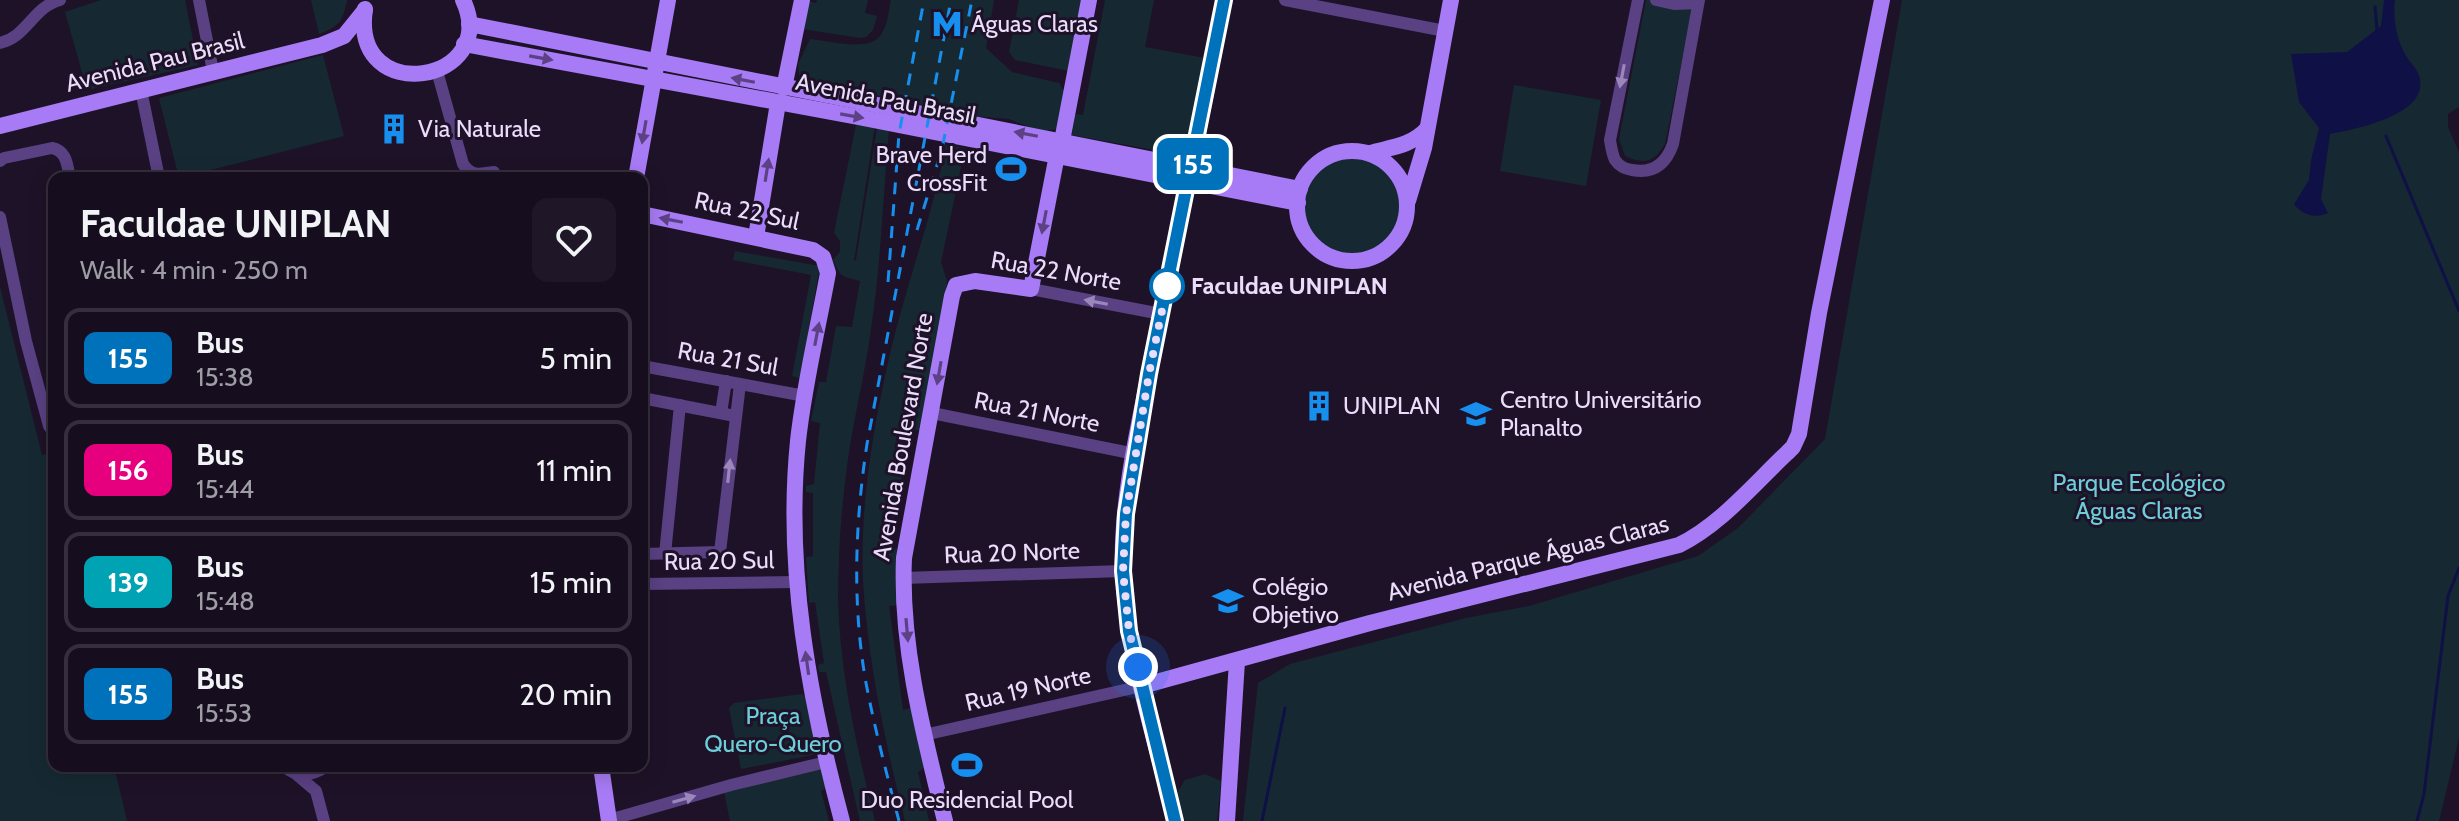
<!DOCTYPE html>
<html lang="en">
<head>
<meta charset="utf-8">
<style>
	:root { --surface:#160e1e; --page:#1f1727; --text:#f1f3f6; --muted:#9e9ca4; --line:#352e3c }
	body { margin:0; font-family:Cabin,sans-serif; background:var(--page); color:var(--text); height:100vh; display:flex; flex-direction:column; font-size:30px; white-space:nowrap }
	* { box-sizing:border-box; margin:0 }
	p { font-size:26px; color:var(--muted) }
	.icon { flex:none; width:44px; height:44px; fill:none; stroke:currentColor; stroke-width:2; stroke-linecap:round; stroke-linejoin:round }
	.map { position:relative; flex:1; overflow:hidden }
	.panel { position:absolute; left:48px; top:172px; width:600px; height:600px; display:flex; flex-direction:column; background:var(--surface); border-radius:16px; box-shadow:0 4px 20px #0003,0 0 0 2px var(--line) }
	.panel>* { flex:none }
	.badge { padding:0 16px; border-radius:12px; font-size:28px; line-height:52px }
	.you { position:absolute; width:40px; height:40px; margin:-20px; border:6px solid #fff; border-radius:50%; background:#1a73e8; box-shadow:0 0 0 12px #1a73e833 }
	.map>.badge { position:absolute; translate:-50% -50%; box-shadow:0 0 0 4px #fff }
	.round { display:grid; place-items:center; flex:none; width:84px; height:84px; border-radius:16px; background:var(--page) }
	.overview { display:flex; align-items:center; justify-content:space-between; height:136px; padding:0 32px }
	h1 { font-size:38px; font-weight:800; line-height:60px }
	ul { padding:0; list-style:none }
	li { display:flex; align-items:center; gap:24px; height:100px; margin:0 16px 12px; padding:0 16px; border:4px solid var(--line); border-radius:16px }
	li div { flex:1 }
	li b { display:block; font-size:30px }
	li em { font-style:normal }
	li .badge { min-width:88px; font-weight:700; text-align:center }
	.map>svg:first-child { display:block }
	.green { fill:#162932 }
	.water { fill:#0f1045 }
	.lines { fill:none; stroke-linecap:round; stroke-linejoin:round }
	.stream { stroke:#0f1045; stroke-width:3 }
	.street { stroke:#5a4183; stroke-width:12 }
	.secondary { stroke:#a77bf5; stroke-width:16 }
	.rail { stroke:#178fee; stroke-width:3; stroke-dasharray:12 10; stroke-linecap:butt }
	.oneway { fill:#5c4184 }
	.oneway2 { fill:#9b87b9 }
	.line-casing { stroke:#fff; stroke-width:18 }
	.line { stroke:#0072bc; stroke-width:12 }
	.walk { stroke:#ebdcfc; stroke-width:8; stroke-dasharray:0 14.4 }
	.stop-dot { fill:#fff; stroke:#0072bc; stroke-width:4 }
	.labels { text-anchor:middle; stroke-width:6; stroke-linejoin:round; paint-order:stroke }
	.poi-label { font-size:24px; fill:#ebdcfc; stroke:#1e1228; text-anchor:start }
	.street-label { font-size:24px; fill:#ebdcfc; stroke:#1e1228 }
	.stop-label { font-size:24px; font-weight:bold; fill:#ebdcfc; stroke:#1e1228; text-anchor:start }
	.park-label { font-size:24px; fill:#6cced8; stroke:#1e1228 }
</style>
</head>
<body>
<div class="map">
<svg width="2459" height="821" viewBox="0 0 2459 821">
	<rect width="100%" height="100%" fill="#1e1228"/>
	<g class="green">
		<polygon points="101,0 185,0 198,65 87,90 65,12"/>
		<path d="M311,0H347C342,23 340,25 319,34Z"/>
		<polygon points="802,0 816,3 817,0 868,0 865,13 877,16 873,30 866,37 860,38 796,28"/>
		<path d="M891,0H994L986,48L1012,72L1059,83L1067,96L1060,128L1042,132L1009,119L974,116L805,80L799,76L798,64L810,39C828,41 868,51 879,37C888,28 888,12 891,0Z"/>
		<polygon points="1019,0 1084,0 1069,71 1015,60 1009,52"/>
		<polygon points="1105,0 1154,0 1145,47 1205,58 1187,156 1072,135 1075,114 1083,115"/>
		<path d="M1646,0H1694L1665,144C1654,162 1645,165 1625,156L1619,139Z"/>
		<polygon points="1902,0 2459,0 2459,107 2448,114 2448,127 2459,152 2459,738 2439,821 1243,821 1258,683 1290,664 1466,618 1529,606 1698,556 1738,528 1825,439"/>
		<polygon points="323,55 344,136 179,178 159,98"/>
		<polygon points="1514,85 1601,100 1586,186 1500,171"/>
		<path d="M857,120L875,125L854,261L856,260L877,128L889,130C883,196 881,263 871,329C865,375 853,420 847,466C841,511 838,555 838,600C840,674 857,749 875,821H860L826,672H819L818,665L824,663L815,602L809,603L806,557L813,556V493L806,492V486L814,484L820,423L811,421L819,382H826L836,326L852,327L860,281C843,276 841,279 833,260L840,252V241L834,233Z"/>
		<path d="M946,145L965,148L941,262L947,281L945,297L922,431L910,429L890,547L899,550L895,576L898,605L889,606L903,710L911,708L924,768L918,772L929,821H905C885,742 868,662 863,581C860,508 872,434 888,363C904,290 932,219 946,145Z"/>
		<circle cx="1352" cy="207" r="52"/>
		<polygon points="735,251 820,266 800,378 792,376 811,275 733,260"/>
		<polygon points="0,287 42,455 54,453 54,766 114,766 127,821 0,821"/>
		<polygon points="802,694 809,700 818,754 741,769 729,708 734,703"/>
		<polygon points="823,767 828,787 821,791 829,821 730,821 724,792"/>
		<polygon points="1205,774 1221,781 1217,821 1185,821 1177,793 1185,780"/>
	</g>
	<path class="water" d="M2384,0H2395C2393,18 2396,38 2405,54C2409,62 2416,67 2419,75C2432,115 2355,129 2330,134L2321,199L2328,213C2316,219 2302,215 2294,204L2309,180L2311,160L2319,128L2299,102L2291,54L2347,52L2381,26Z"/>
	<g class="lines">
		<g class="stream">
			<polyline points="2375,7 2377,30"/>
			<polyline points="2386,136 2459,311"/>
			<polyline points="1262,821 1285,708"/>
			<polyline points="2417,821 2424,794 2448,596 2459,568"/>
		</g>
		<g class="street">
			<polyline points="199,0 213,71"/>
			<polyline points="1285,0 1445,31"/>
			<path d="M1638,0L1610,140C1611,146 1612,154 1615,160C1619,166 1625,169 1632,170C1653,174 1666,164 1673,144L1699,0"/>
			<polyline points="1656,0 1674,4 1698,3"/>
			<path d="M0,43C27,37 33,7 60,0"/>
			<path d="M437,71L463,164C471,177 481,174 494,172"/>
			<polyline points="141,90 159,178"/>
			<path d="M0,161L4,158L52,148C67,151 67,165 70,178"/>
			<polyline points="0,217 26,341 49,426 54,433"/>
			<polyline points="1031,289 1161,314"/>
			<polyline points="642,366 805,396"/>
			<polyline points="642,398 735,416"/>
			<polyline points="721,413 726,381"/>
			<polyline points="932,413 1135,454"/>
			<polyline points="642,554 720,552 740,384"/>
			<polyline points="665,554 680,405"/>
			<polyline points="903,578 1123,571"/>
			<polyline points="642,584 796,582"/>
			<polyline points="924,735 1142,686"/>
			<path d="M284,766C298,779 312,776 327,766"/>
			<polyline points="297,775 316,791 324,821"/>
			<polyline points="609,820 731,785 826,762"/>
		</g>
		<g class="secondary">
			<path d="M365,9C350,109 502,83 463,0"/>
			<polyline points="469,24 1300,189"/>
			<polyline points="464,44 858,117 1298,203"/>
			<polyline points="784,88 802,0"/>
			<polyline points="0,126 322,45 344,36 365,10"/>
			<polyline points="1062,141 1089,0"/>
			<circle cx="1352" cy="206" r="55"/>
			<path d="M1370,153C1392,147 1411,146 1427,129"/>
			<polyline points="636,178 668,0"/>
			<polyline points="1408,201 1424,148 1451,0"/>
			<path d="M642,214L813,250L823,257L828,273C818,328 804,385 798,441C785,569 809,698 842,821"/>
			<polyline points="756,237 778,103"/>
			<path d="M1142,686L1370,623L1679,545C1720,525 1753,485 1787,453L1793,447L1799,434L1819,313L1882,0"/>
			<polyline points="601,766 609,821"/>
			<path d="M945,821C924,736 900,646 904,558L952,296L956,285L975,281L1031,289L1057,155"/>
			<path d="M1175,821C1156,740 1127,655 1123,572C1120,502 1140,419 1154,350C1177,234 1202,117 1224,0"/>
			<polyline points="1227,821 1237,661"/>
		</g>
		<g class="rail">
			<polyline points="917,230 942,149 972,0"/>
			<polyline points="888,282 899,134 924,0"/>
			<path d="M899,821C887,775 875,730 866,683C852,605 855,522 867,444L951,0"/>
		</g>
	</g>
	<defs><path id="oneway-solid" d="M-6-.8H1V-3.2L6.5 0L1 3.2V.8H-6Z" transform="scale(2)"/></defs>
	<g class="oneway">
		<use href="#oneway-solid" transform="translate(541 58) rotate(10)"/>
		<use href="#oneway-solid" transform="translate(743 80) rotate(-169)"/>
		<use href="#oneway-solid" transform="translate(852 116) rotate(10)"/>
		<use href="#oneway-solid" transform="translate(644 132) rotate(100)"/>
		<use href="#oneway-solid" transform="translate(1026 134) rotate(-169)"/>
		<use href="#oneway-solid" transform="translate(767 170) rotate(-81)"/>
		<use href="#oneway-solid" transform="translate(671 220) rotate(-169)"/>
		<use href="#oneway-solid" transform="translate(1044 222) rotate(101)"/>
		<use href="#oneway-solid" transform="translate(817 334) rotate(-79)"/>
		<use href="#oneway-solid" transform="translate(939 373) rotate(100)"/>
		<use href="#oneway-solid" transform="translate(907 630) rotate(85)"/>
		<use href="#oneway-solid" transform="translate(807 663) rotate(-98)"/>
	</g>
	<g class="oneway2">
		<use href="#oneway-solid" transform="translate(1622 76) rotate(101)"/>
		<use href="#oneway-solid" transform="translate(1096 302) rotate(-169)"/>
		<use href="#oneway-solid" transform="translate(729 471) rotate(-84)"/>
		<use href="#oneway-solid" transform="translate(684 799) rotate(-16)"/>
	</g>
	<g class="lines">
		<g class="line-casing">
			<polyline id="line" points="1175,821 1129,631 1123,571 1126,514 1149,374 1224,0"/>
		</g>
		<use href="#line" class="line"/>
		<polyline class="walk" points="1138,667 1129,631 1123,571 1126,514 1149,374 1167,286"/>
	</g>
	<defs>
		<g id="metro-bare" transform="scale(2.4)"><path d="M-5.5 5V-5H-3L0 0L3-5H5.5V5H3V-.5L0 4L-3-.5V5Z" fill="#178fee" stroke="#1e1228" stroke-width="2.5" paint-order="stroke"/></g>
		<g id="building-bare" transform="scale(2.4)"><path d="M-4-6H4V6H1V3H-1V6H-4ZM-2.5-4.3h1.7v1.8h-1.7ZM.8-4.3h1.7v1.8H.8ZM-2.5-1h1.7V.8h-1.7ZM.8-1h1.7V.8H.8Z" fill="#178fee" stroke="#1e1228" stroke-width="2.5" paint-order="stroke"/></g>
		<g id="stadium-bare" transform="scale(2.4)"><path d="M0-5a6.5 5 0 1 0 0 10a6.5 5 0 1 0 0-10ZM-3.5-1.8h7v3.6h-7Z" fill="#178fee" stroke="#1e1228" stroke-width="2.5" paint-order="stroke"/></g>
		<g id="university-bare" transform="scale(2.4)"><path d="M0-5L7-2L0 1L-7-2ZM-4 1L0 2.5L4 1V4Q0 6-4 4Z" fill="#178fee" stroke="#1e1228" stroke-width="2.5" paint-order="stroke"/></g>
		<g id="school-bare" transform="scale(2.4)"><path d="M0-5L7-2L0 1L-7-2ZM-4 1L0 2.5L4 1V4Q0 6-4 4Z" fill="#178fee" stroke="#1e1228" stroke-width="2.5" paint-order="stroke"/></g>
	</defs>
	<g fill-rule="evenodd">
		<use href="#metro-bare" x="947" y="24"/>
		<use href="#building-bare" x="394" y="129"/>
		<use href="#stadium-bare" x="1011" y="169"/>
		<use href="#building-bare" x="1319" y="406"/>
		<use href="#university-bare" x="1476" y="414"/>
		<use href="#school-bare" x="1228" y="601"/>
		<use href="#stadium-bare" x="967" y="765"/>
	</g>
	<circle class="stop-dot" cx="1167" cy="286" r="16"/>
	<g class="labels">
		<g class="poi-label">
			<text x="971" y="32">Águas Claras</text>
			<text x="418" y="137">Via Naturale</text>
			<text x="987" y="163" text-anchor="end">Brave Herd<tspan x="987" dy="28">CrossFit</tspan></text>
			<text x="1500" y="408">Centro Universitário<tspan x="1500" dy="28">Planalto</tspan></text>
			<text x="1343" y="414">UNIPLAN</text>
			<text x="1252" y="595">Colégio<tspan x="1252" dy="28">Objetivo</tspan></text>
			<text x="967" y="808" text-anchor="middle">Duo Residencial Pool</text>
		</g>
		<g class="street-label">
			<text transform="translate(155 62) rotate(-14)" y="8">Avenida Pau Brasil</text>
			<text transform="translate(886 99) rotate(11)" y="8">Avenida Pau Brasil</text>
			<text transform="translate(747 211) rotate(12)" y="8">Rua 22 Sul</text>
			<text transform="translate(1056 271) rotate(10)" y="8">Rua 22 Norte</text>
			<text transform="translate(728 359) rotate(10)" y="8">Rua 21 Sul</text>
			<text transform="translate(1037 412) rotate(11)" y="8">Rua 21 Norte</text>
			<text transform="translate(903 437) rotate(-80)" y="8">Avenida Boulevard Norte</text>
			<text transform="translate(1012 553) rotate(-2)" y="8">Rua 20 Norte</text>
			<text transform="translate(1528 558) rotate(-14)" y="8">Avenida Parque Águas Claras</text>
			<text transform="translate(719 561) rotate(-1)" y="8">Rua 20 Sul</text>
			<text transform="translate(1028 689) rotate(-13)" y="8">Rua 19 Norte</text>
		</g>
		<g class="stop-label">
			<text x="1191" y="294">Faculdae UNIPLAN</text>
		</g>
		<g class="park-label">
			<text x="2139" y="491">Parque Ecológico<tspan x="2139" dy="28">Águas Claras</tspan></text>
			<text x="773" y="724">Praça<tspan x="773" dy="28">Quero-Quero</tspan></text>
		</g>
	</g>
</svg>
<div class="you" style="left:1138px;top:667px"></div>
<b class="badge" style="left:1193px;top:164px;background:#0072bc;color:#fff">155</b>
<section class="panel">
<div class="overview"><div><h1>Faculdae UNIPLAN</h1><p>Walk · 4 min · 250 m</p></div><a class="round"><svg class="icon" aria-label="heart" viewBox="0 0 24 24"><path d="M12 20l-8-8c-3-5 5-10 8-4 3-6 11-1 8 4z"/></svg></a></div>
<ul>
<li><span class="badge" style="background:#0072bc;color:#fff">155</span><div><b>Bus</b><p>15:38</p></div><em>5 min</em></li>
<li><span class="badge" style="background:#e6007e;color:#fff">156</span><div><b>Bus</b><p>15:44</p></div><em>11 min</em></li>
<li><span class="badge" style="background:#00a3b4;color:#fff">139</span><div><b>Bus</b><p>15:48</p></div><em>15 min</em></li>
<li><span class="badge" style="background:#0072bc;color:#fff">155</span><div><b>Bus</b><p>15:53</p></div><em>20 min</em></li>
</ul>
</section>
</div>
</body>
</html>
